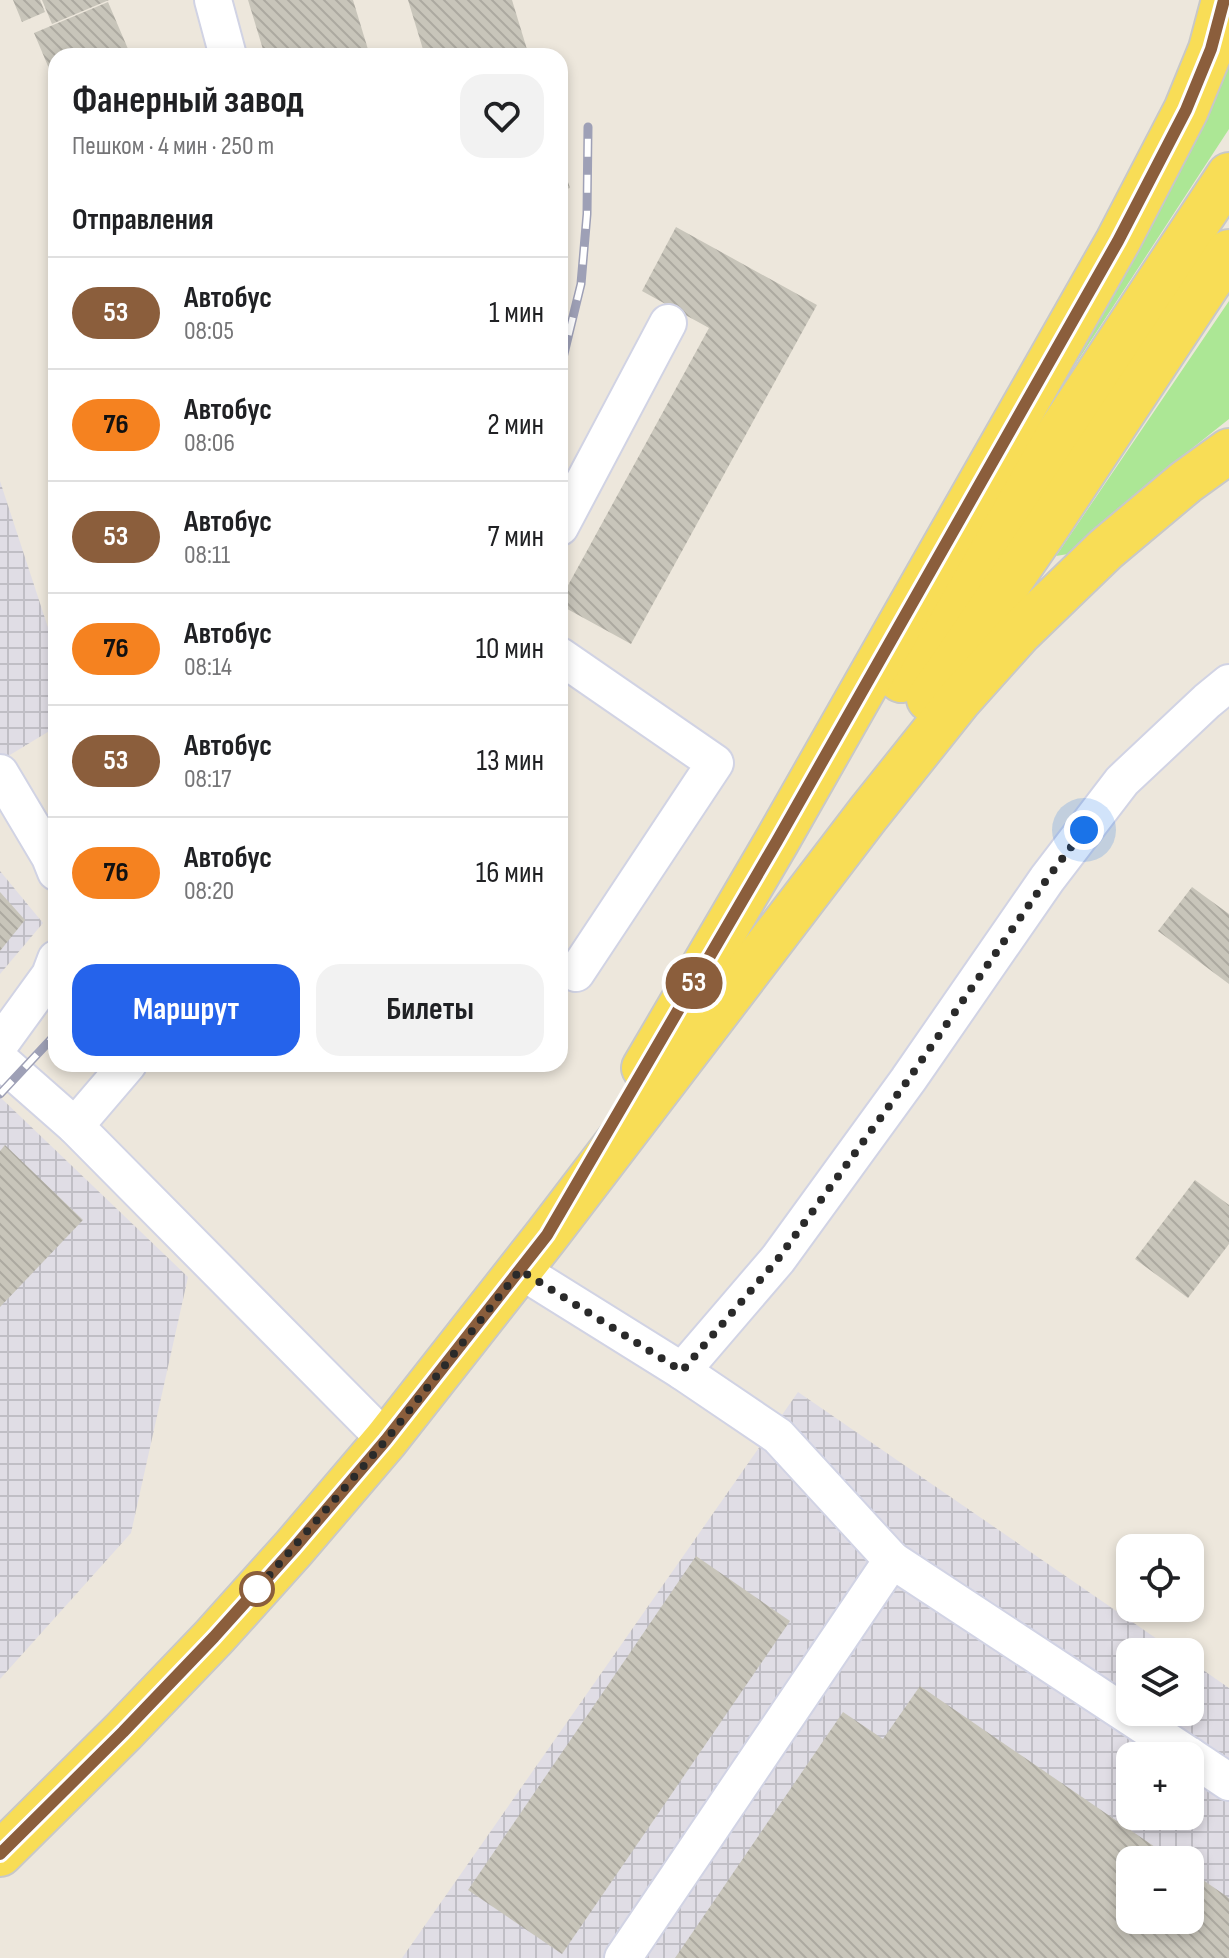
<!DOCTYPE html>
<html lang="ru">
<head>
<meta charset="utf-8">
<style>
	:root { --surface:#fff; --page:#f2f2f2; --text:#202124; --muted:#757577; --line:#e0e0e0; --accent:#2563eb }
	body { margin:0; font-family:"Sofia Sans Condensed",sans-serif; background:var(--page); color:var(--text); height:100vh; display:flex; flex-direction:column; font-size:30px; white-space:nowrap }
	* { box-sizing:border-box; margin:0 }
	p { font-size:26px; color:var(--muted) }
	.icon { flex:none; width:44px; height:44px; fill:none; stroke:currentColor; stroke-width:2; stroke-linecap:round; stroke-linejoin:round }
	.map { position:relative; flex:1; overflow:hidden }
	.panel { position:absolute; left:48px; top:48px; width:520px; height:1024px; display:flex; flex-direction:column; background:var(--surface); border-radius:24px; box-shadow:0 4px 12px #0003 }
	.panel>* { flex:none }
	.badge { padding:0 16px; border-radius:26px; font-size:28px; line-height:52px }
	.controls { position:absolute; left:1116px; top:1534px; display:grid; gap:16px }
	.controls a { display:grid; place-items:center; width:88px; height:88px; border-radius:16px; background:var(--surface); box-shadow:0 4px 12px #0003; font-size:40px }
	.you { position:absolute; width:40px; height:40px; margin:-20px; border:6px solid #fff; border-radius:50%; background:#1a73e8; box-shadow:0 0 0 12px #1a73e833 }
	.map>.badge { position:absolute; translate:-50% -50%; box-shadow:0 0 0 4px #fff }
	h2 { padding:0 24px; font-size:30px; line-height:72px }
	.round { display:grid; place-items:center; flex:none; width:84px; height:84px; border-radius:24px; background:var(--page) }
	.headline { display:flex; align-items:center; justify-content:space-between; height:136px; padding:0 24px }
	h1 { font-size:38px; font-weight:700; line-height:60px }
	.primary-button { display:flex; gap:16px; margin-top:auto; padding:16px 24px }
	.primary-button a { flex:1; height:92px; border-radius:24px; background:var(--accent); color:#fff; font-size:32px; font-weight:700; line-height:92px; text-align:center }
	.primary-button a+a { background:var(--page); color:var(--text) }
	ul { padding:0; list-style:none }
	li { display:flex; align-items:center; gap:24px; height:112px; padding:0 24px; border-top:2px solid var(--line) }
	li div { flex:1 }
	li b { display:block; font-size:30px }
	li em { font-style:normal }
	li .badge { min-width:88px; font-weight:700; text-align:center }
	.map>svg:first-child { display:block }
	.industrial { fill:url(#industrial-grid); fill-rule:evenodd }
	.grass { fill:#ace795 }
	.building { fill:url(#building-back-hatch) }
	.lines { fill:none; stroke-linecap:round; stroke-linejoin:round }
	.minor-casing { stroke:#d1d3e4; stroke-width:40 }
	.major-casing { stroke:#c8c8c8; stroke-width:48 }
	.minor { stroke:#fff; stroke-width:36 }
	.major { stroke:#f8dd56; stroke-width:44 }
	.rail-casing { stroke:#9ea0b6; stroke-width:9 }
	.rail { stroke:#fff; stroke-width:6; stroke-dasharray:18; stroke-linecap:butt }
	.line-casing { stroke:#fff; stroke-width:18 }
	.line { stroke:#8b5e3c; stroke-width:12 }
	.walk { stroke:#2a2a2a; stroke-width:8; stroke-dasharray:0 14.4 }
	.stop-dot { fill:#fff; stroke:#8b5e3c; stroke-width:4 }
</style>
</head>
<body>
<div class="map">
<svg width="1229" height="1958" viewBox="0 0 1229 1958">
	<defs>
		<pattern id="industrial-grid" width="8" height="8" patternUnits="userSpaceOnUse" patternTransform="scale(2)"><rect width="8" height="8" fill="#e0dde5"/><path d="M0 4h8M4 0v8" fill="none" stroke="#c0bec5"/></pattern>
		<pattern id="building-back-hatch" width="6" height="6" patternUnits="userSpaceOnUse" patternTransform="scale(2)"><rect width="6" height="6" fill="#c8c5ba"/><path d="M-1 5l2 2M0 0l6 6M5-1l2 2" fill="none" stroke="#aca9a0"/></pattern>
	</defs>
	<rect width="100%" height="100%" fill="#ede7dc"/>
	<g class="industrial">
		<polygon points="0,481 56,652 56,727 0,761"/>
		<polygon points="0,871 43,923 0,974"/>
		<polygon points="0,1097 188,1277 131,1533 0,1679"/>
		<path d="M798,1392L1176,1652H1130V1712H1190V1661L1229,1688V1958H402ZM1130,1756H1190V1816H1130ZM1130,1860H1190V1920H1130Z"/>
	</g>
	<g class="grass">
		<polygon points="1229,59 1229,129 1056,394 1042,405 1188,156"/>
		<polygon points="1229,301 1229,419 1156,477 1068,554 1056,556"/>
	</g>
	<g class="building">
		<polygon points="13,0 40,0 45,12 22,22"/>
		<polygon points="42,0 109,0 52,24"/>
		<polygon points="248,0 353,0 370,56 265,56"/>
		<polygon points="408,0 512,0 529,56 425,56"/>
		<polygon points="108,2 131,56 56,56 56,85 34,33"/>
		<polygon points="560,157 570,188 560,191"/>
		<polygon points="676,227 817,305 631,644 560,605 560,600 709,328 642,291"/>
		<polygon points="1192,887 1229,914 1229,984 1158,931"/>
		<polygon points="0,892 25,920 0,951"/>
		<polygon points="5,1145 83,1220 0,1307 0,1151"/>
		<polygon points="1195,1180 1229,1205 1229,1244 1188,1298 1135,1259"/>
		<polygon points="696,1556 790,1621 562,1954 468,1890"/>
		<polygon points="920,1686 1174,1860 1130,1860 1130,1920 1190,1920 1190,1871 1229,1898 1229,1958 675,1958 843,1712 883,1739"/>
	</g>
	<g class="lines">
		<g class="minor-casing">
			<g id="minor">
				<polyline points="213,0 228,56"/>
				<polyline points="560,527 668,323"/>
				<polyline points="560,656 715,763 576,973"/>
				<polyline points="0,773 50,857 56,872"/>
				<polyline points="0,1044 50,975 56,959"/>
				<polyline points="0,1060 75,1126"/>
				<polyline points="128,1064 75,1126 386,1440"/>
				<polyline points="520,1270 682,1371 778,1436 892,1560 623,1958"/>
				<polyline points="682,1371 778,1259 908,1080 1047,879 1122,781 1207,701 1229,683"/>
				<polyline points="892,1560 1190,1756"/>
				<polyline points="1190,1756 1229,1782"/>
			</g>
		</g>
		<g class="major-casing">
			<g id="major">
				<polyline points="901,680 1011,506 1229,175"/>
				<polyline points="929,699 1043,533 1229,252"/>
				<polyline points="644,1068 777,841 1118,241 1186,110 1211,49 1224,0"/>
				<polyline points="0,1854 123,1732 214,1637 294,1548 386,1440 547,1235 868,814 959,700 1019,633 1106,549 1186,482 1229,451"/>
			</g>
		</g>
		<use href="#minor" class="minor"/>
		<use href="#major" class="major"/>
		<g class="rail-casing">
			<g id="rail">
				<polyline points="560,370 581,284 587,214 588,127"/>
				<polyline points="0,1094 56,1034"/>
			</g>
		</g>
		<use href="#rail" class="rail"/>
	</g>
	<g class="lines">
		<g class="line-casing">
			<polyline id="line" points="0,1854 123,1732 214,1637 294,1548 386,1440 547,1235 777,841 1118,241 1186,110 1211,49 1224,0"/>
		</g>
		<use href="#line" class="line"/>
		<polyline class="walk" points="257,1589 254,1593 386,1440 520,1270 682,1371 778,1259 908,1080 1047,879 1084,830"/>
	</g>
	<circle class="stop-dot" cx="257" cy="1589" r="16"/>
</svg>
<div class="controls">
<a><svg class="icon" aria-label="locate" viewBox="0 0 24 24"><circle cx="12" cy="12" r="6"/><path d="M12 2v4M12 18v4M2 12h4M18 12h4"/></svg></a>
<a><svg class="icon" aria-label="layers" viewBox="0 0 24 24"><path d="M12 4l9 5-9 5-9-5zM3 14l9 5 9-5"/></svg></a>
<a>+</a>
<a>−</a>
</div>
<div class="you" style="left:1084px;top:830px"></div>
<b class="badge" style="left:694px;top:983px;background:#8b5e3c;color:#fff">53</b>
<section class="panel">
<div class="headline"><div><h1>Фанерный завод</h1><p>Пешком · 4 мин · 250 m</p></div><a class="round"><svg class="icon" aria-label="heart" viewBox="0 0 24 24"><path d="M12 20l-8-8c-3-5 5-10 8-4 3-6 11-1 8 4z"/></svg></a></div>
<h2>Отправления</h2>
<ul>
<li><span class="badge" style="background:#8b5e3c;color:#fff">53</span><div><b>Автобус</b><p>08:05</p></div><em>1 мин</em></li>
<li><span class="badge" style="background:#f58220;color:#111">76</span><div><b>Автобус</b><p>08:06</p></div><em>2 мин</em></li>
<li><span class="badge" style="background:#8b5e3c;color:#fff">53</span><div><b>Автобус</b><p>08:11</p></div><em>7 мин</em></li>
<li><span class="badge" style="background:#f58220;color:#111">76</span><div><b>Автобус</b><p>08:14</p></div><em>10 мин</em></li>
<li><span class="badge" style="background:#8b5e3c;color:#fff">53</span><div><b>Автобус</b><p>08:17</p></div><em>13 мин</em></li>
<li><span class="badge" style="background:#f58220;color:#111">76</span><div><b>Автобус</b><p>08:20</p></div><em>16 мин</em></li>
</ul>
<div class="primary-button"><a>Маршрут</a><a>Билеты</a></div>
</section>
</div>
</body>
</html>
